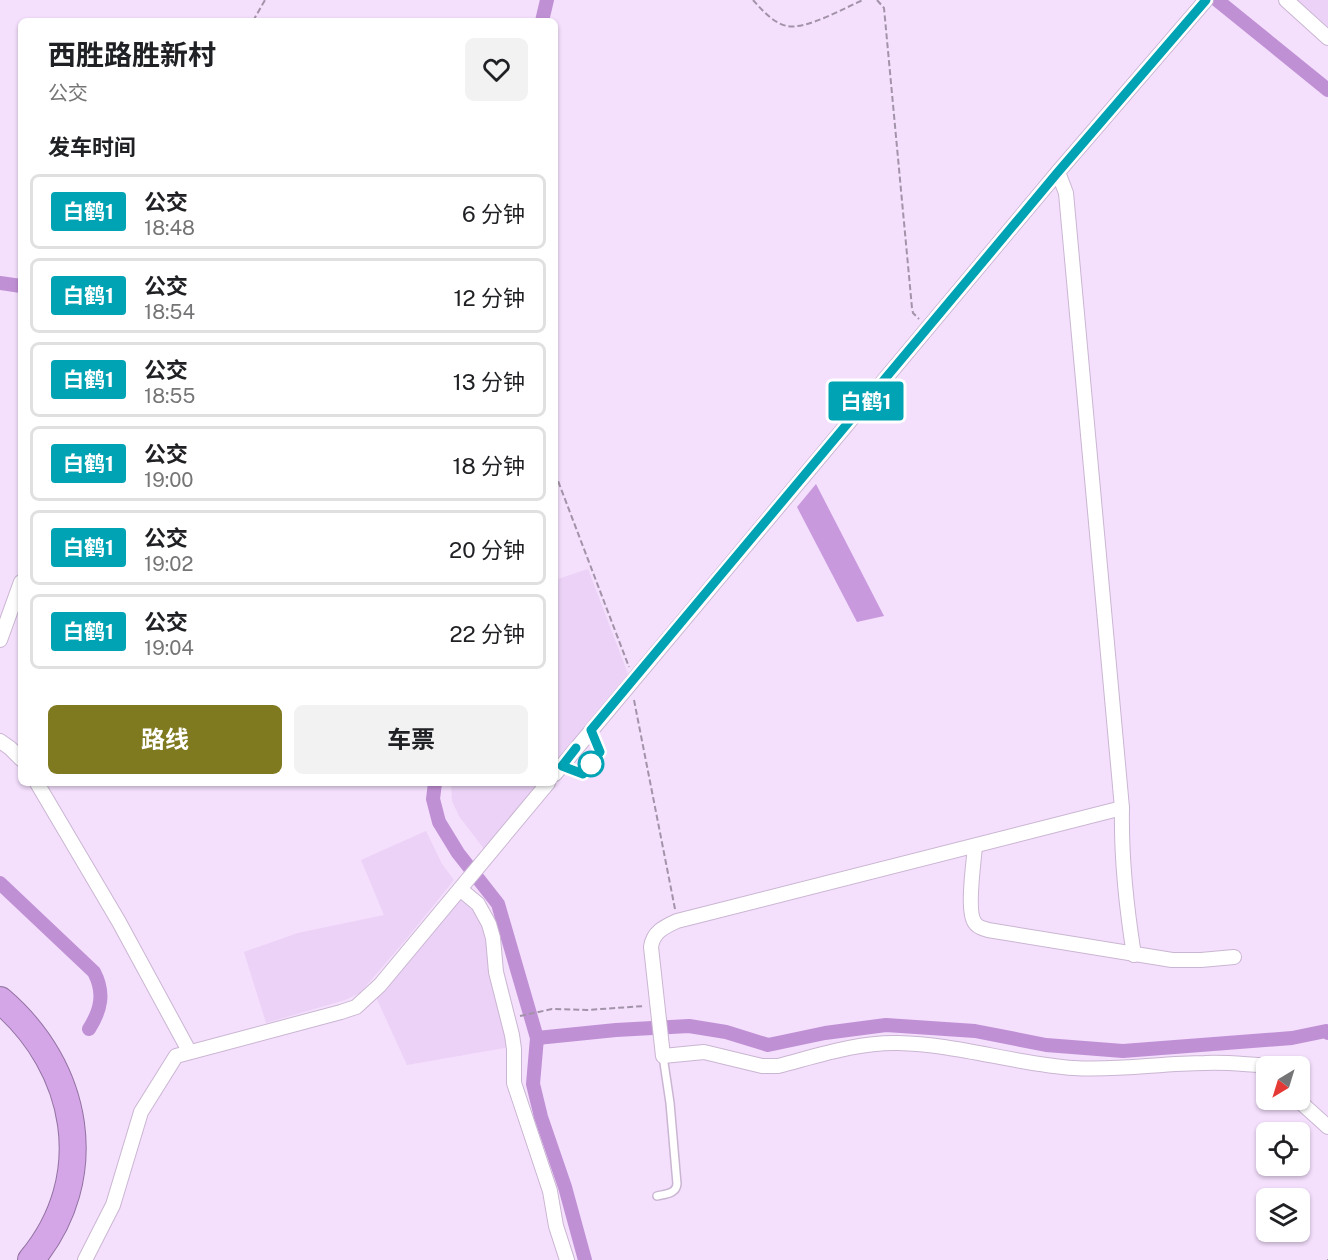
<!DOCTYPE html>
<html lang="zh">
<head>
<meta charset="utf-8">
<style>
	:root { --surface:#fff; --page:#f2f2f2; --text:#202124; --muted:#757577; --line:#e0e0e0; --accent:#7f791f }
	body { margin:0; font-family:"Public Sans","Noto Sans SC",sans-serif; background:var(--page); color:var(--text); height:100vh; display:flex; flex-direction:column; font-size:22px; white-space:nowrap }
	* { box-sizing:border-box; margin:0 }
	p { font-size:20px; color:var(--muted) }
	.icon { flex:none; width:33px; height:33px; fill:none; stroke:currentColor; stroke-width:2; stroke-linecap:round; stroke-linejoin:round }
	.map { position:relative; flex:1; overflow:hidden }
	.drawer { position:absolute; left:18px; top:18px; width:540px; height:768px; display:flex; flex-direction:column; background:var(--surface); border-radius:9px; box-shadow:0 2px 4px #0004 }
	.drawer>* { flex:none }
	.badge { padding:0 12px; border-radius:4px; font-size:21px; line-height:39px }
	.needle { width:39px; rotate:218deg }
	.controls { position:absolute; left:1256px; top:1056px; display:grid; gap:12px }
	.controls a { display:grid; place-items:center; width:54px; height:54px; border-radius:9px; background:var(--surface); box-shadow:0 2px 4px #0004; font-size:30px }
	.map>.badge { position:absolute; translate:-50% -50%; box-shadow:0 0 0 3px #fff }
	h2 { padding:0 30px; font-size:22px; line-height:54px }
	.round { display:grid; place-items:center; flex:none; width:63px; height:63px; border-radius:9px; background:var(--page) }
	.head { display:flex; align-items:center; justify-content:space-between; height:102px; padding:0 30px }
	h1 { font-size:28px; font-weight:700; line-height:45px }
	.action { display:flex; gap:12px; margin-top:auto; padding:12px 30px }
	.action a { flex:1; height:69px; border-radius:9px; background:var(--accent); color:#fff; font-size:24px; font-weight:700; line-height:69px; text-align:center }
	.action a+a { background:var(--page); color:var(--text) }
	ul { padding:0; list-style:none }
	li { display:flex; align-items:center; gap:18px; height:75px; margin:0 12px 9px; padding:0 18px; border:3px solid var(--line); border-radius:9px }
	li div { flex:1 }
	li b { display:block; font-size:22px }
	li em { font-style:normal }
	li .badge { min-width:66px; font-weight:700; text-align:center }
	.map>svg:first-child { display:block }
	.built { fill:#ebd2f6 }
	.forest { fill:#c999de }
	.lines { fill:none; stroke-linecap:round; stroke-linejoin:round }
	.canal { stroke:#c090d5; stroke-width:14 }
	.lane-casing { stroke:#cab6d2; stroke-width:10 }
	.street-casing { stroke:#cab6d2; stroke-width:16 }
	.highway-casing { stroke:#9272a0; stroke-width:28 }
	.path { stroke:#a393a9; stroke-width:2; stroke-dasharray:6 3; stroke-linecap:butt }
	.lane { stroke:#fff; stroke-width:7 }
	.street { stroke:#fff; stroke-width:14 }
	.highway { stroke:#d4a6e8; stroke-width:26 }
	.line-casing { stroke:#fff; stroke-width:14 }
	.line { stroke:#00a3b4; stroke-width:9 }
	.stop-dot { fill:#fff; stroke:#00a3b4; stroke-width:3 }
</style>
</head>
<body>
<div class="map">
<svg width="1328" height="1260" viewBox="0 0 1328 1260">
	<rect width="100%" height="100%" fill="#f4dffd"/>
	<g class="built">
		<polygon points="1293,0 1328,0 1328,30"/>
		<polygon points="588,569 628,674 555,763 555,580"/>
		<polygon points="451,783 538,783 484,849 459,816 452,801"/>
		<polygon points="426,831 442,864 454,880 408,937 360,993 345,1000 266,1023 244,952 298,933 384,915 361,860"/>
		<polygon points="460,897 474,908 485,925 510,1047 407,1065 376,997"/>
	</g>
	<polygon class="forest" points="816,484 884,616 857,622 797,507"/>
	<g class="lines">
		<g class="canal">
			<polyline points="1217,0 1328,90"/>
			<polyline points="542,21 547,0"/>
			<polyline points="0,283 21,286"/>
			<polyline points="435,783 433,799 439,822 458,853 498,904 537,1038 533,1084 541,1117 565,1187 585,1260"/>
			<path d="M0,883L94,972C105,993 101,1010 89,1029"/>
			<polyline points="537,1038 616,1030 689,1026 726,1032 768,1045 825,1033 886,1025 975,1031 1046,1045 1123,1051 1292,1038 1326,1031 1328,1033"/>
		</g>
		<g class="lane-casing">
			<g id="lane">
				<polyline points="562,766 583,774 600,752 591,730"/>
				<path d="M657,1196C665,1194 676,1194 677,1184L670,1103L663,1056"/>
			</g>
		</g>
		<g class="street-casing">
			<g id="street">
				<polyline points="1286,0 1328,38"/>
				<path d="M1058,172L1066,193L1122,808C1121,857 1126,905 1134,955"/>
				<polyline points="0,640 21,582"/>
				<polyline points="0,741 10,748 21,759"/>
				<polyline points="555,774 1058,172 1206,0"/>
				<polyline points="37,783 119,922 189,1051"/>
				<path d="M1122,808L677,921C664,927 653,932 651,947L663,1056L704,1052L762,1066H778C817,1056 858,1042 898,1043C956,1044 1015,1064 1074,1068C1118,1071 1162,1063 1205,1063C1223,1062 1242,1064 1260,1065L1266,1068"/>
				<path d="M975,846C974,861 966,912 975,923C978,928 983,928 988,930L1172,960H1201L1234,957"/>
				<polyline points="460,889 478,904 489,924 493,938 496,972 512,1035 514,1049 514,1083 550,1191 556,1226 567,1260"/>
				<polyline points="1298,1100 1328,1127"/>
				<polyline points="85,1260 113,1205 141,1112 176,1056 341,1012 356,1007 380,985 548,783"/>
			</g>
		</g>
		<g class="highway-casing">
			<path id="highway" d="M0,1000C79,1067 100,1177 31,1260"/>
		</g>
		<g class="path">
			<path d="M753,0C762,10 773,23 787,26C806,30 844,8 863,0"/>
			<polyline points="877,0 884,8 912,308 913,313 919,319"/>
			<polyline points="253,21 265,0"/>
			<polyline points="555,473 629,667"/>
			<polyline points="634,700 675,909"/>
			<polyline points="520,1016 552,1009 587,1010 645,1006"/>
			<polyline points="1328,1260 1328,1259"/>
		</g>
		<use href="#lane" class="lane"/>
		<use href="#street" class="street"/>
		<use href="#highway" class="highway"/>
	</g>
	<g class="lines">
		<g class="line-casing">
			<polyline id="line" points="576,748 562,766 583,774 600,752 591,730 1058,172 1206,0"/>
		</g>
		<use href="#line" class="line"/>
	</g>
	<circle class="stop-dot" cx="591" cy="764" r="12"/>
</svg>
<div class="controls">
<a><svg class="needle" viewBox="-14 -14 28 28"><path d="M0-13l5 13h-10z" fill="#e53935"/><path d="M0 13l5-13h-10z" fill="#757577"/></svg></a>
<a><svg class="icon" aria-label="locate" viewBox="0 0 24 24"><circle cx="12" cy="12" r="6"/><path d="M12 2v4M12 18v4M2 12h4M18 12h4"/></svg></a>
<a><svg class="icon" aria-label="layers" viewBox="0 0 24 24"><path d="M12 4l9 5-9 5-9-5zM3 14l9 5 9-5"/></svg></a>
</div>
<b class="badge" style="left:866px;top:401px;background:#00a3b4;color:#fff">白鹤1</b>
<section class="drawer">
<div class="head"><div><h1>西胜路胜新村</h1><p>公交</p></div><a class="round"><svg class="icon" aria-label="heart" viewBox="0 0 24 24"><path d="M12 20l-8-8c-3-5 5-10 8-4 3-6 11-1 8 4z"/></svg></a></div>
<h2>发车时间</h2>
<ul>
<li><span class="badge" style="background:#00a3b4;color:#fff">白鹤1</span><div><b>公交</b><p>18:48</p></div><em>6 分钟</em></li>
<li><span class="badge" style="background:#00a3b4;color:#fff">白鹤1</span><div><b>公交</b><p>18:54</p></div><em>12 分钟</em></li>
<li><span class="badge" style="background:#00a3b4;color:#fff">白鹤1</span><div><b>公交</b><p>18:55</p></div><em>13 分钟</em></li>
<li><span class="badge" style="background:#00a3b4;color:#fff">白鹤1</span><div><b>公交</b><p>19:00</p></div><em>18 分钟</em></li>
<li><span class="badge" style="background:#00a3b4;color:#fff">白鹤1</span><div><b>公交</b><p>19:02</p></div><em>20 分钟</em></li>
<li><span class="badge" style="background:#00a3b4;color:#fff">白鹤1</span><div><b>公交</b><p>19:04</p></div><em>22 分钟</em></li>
</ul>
<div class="action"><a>路线</a><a>车票</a></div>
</section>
</div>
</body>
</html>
